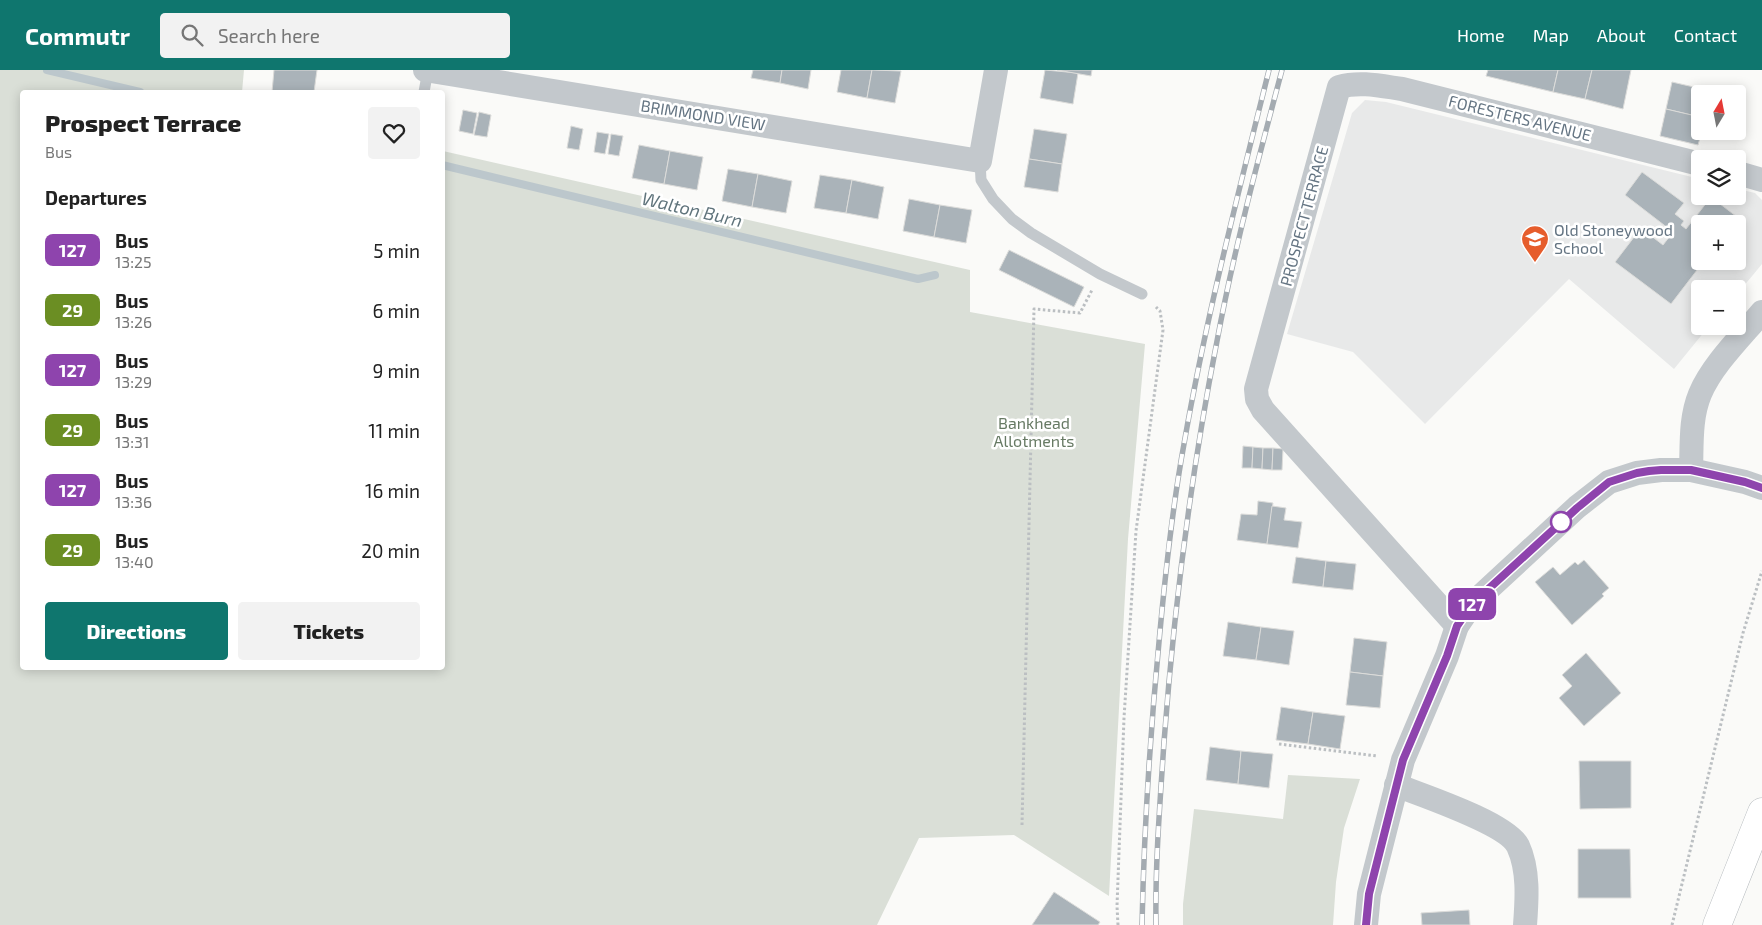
<!DOCTYPE html>
<html lang="en">
<head>
<meta charset="utf-8">
<style>
	:root { --surface:#fff; --page:#f2f2f2; --text:#222; --muted:#767676; --accent:#0f766e }
	body { margin:0; font-family:"Exo 2",sans-serif; background:var(--page); color:var(--text); height:100vh; display:flex; flex-direction:column; font-size:19px; white-space:nowrap }
	* { box-sizing:border-box; margin:0 }
	p { font-size:16px; color:var(--muted) }
	.icon { flex:none; width:28px; height:28px; fill:none; stroke:currentColor; stroke-width:2; stroke-linecap:round; stroke-linejoin:round }
	.map { position:relative; flex:1; overflow:hidden }
	.drawer { position:absolute; left:20px; top:20px; width:425px; height:580px; display:flex; flex-direction:column; background:var(--surface); border-radius:5px; box-shadow:0 2px 12px #0003 }
	.drawer>* { flex:none }
	.badge { padding:0 10px; border-radius:8px; font-size:18px; line-height:32px }
	.needle { width:32px; rotate:10deg }
	.buttons { position:absolute; left:1691px; top:15px; display:grid; gap:10px }
	.buttons a { display:grid; place-items:center; width:55px; height:55px; border-radius:5px; background:var(--surface); box-shadow:0 2px 12px #0003; font-size:25px }
	.map>.badge { position:absolute; translate:-50% -50%; box-shadow:0 0 0 2px #fff }
	h2 { padding:0 25px; font-size:19px; line-height:45px }
	.round { display:grid; place-items:center; flex:none; width:52px; height:52px; border-radius:5px; background:var(--page) }
	.summary { display:flex; align-items:center; justify-content:space-between; height:85px; padding:0 25px }
	h1 { font-size:24px; font-weight:800; line-height:38px }
	.button { display:flex; gap:10px; margin-top:auto; padding:10px 25px }
	.button a { flex:1; height:58px; border-radius:5px; background:var(--accent); color:#fff; font-size:20px; font-weight:800; line-height:58px; text-align:center }
	.button a+a { background:var(--page); color:var(--text) }
	ul { padding:0; list-style:none }
	li { display:flex; align-items:center; gap:15px; height:60px; padding:0 25px }
	li div { flex:1 }
	li b { display:block; font-size:19px }
	li em { font-style:normal }
	li .badge { min-width:55px; font-weight:700; text-align:center }
	header { display:flex; align-items:center; gap:30px; box-sizing:border-box; height:70px; padding:0 25px; background:var(--accent); color:#fff }
	header strong { font-size:24px }
	nav { display:flex; gap:28px; margin-inline-start:auto; font-size:18px }
	.search { width:350px; height:45px; background:var(--page); display:flex; align-items:center; gap:12px; box-sizing:border-box; padding:0 18px; border-radius:5px; color:var(--muted); font-size:19px }
	.map>svg:first-child { display:block }
	.built { fill:#e8e9e9; fill-rule:evenodd }
	.green { fill:#dadfd7 }
	.lines { fill:none; stroke-linecap:round; stroke-linejoin:round }
	.stream { stroke:#bcc7cc; stroke-width:8 }
	.building { fill:#aab3b9; stroke:#dcdcda }
	.primary-casing { stroke:#b5babe; stroke-width:29 }
	.path { stroke:#bbbfc2; stroke-width:3; stroke-dasharray:2.5 2.5; stroke-linecap:butt }
	.lane { stroke:#c3c8cc; stroke-width:11 }
	.street { stroke:#c3c8cc; stroke-width:24 }
	.primary { stroke:#fff; stroke-width:28 }
	.rail-casing { stroke:#a4abb1; stroke-width:5.5 }
	.rail { stroke:#fff; stroke-width:4; stroke-dasharray:11; stroke-linecap:butt }
	.line-casing { stroke:#fff; stroke-width:11 }
	.line { stroke:#8e44ad; stroke-width:8 }
	.stop-dot { fill:#fff; stroke:#8e44ad; stroke-width:2.5 }
	.labels { text-anchor:middle; stroke-width:5; stroke-linejoin:round; paint-order:stroke }
	.street-label { font-size:16px; fill:#657583; stroke:#fff }
	.poi-label { font-size:16px; fill:#657583; stroke:#fff; text-anchor:start }
	.park-label { font-size:16px; fill:#677a64; stroke:#fff }
	.water-label { font-size:18px; font-style:italic; fill:#60747c; stroke:#fff }
</style>
</head>
<body>
<header>
<strong>Commutr</strong>
<div class="search"><svg class="icon" aria-label="search" viewBox="0 0 24 24"><circle cx="10" cy="10" r="6"/><path d="M15 15l6 6"/></svg>Search here</div>
<nav><a>Home</a><a>Map</a><a>About</a><a>Contact</a></nav>
</header>
<div class="map">
<svg width="1762" height="855" viewBox="0 0 1762 855">
	<rect width="100%" height="100%" fill="#fafaf8"/>
	<path class="built" d="M1365,30L1386,32L1700,109V126H1738V119L1755,123L1762,130V194L1738,223V219H1700V256H1709L1674,299L1569,209L1425,354L1353,282L1287,264L1352,43ZM1700,154H1738V191H1700Z"/>
	<g class="green">
		<polygon points="0,0 244,0 242,22 22,22 22,598 442,598 443,81 970,200 970,242 1145,274 1128,469 1109,826 1014,765 919,768 877,855 0,855"/>
		<polygon points="1288,705 1360,709 1344,758 1336,812 1333,855 1183,855 1183,834 1194,739 1283,749"/>
	</g>
	<g class="lines">
		<g class="stream">
			<polyline points="47,0 140,22"/>
			<polyline points="442,95 918,209 935,205"/>
		</g>
	</g>
	<g class="building">
		<polygon points="274,0 317,0 314,22 272,22"/>
		<polygon points="753,0 782,0 780,13 751,8"/>
		<polygon points="782,0 811,0 808,19 780,13"/>
		<polygon points="841,0 872,0 867,28 837,22"/>
		<polygon points="872,0 901,1 895,33 867,28"/>
		<polygon points="1045,0 1078,3 1073,34 1040,28"/>
		<polygon points="1057,0 1092,0 1091,6"/>
		<polygon points="1488,0 1558,0 1553,22 1486,6"/>
		<polygon points="1558,0 1592,0 1585,29 1553,22"/>
		<polygon points="1592,0 1631,0 1623,39 1585,29"/>
		<polygon points="1672,12 1711,21 1710,24 1700,24 1700,47 1666,39"/>
		<polygon points="1666,39 1700,47 1700,61 1702,61 1698,75 1660,66"/>
		<polygon points="463,40 477,43 473,64 459,61"/>
		<polygon points="479,42 491,45 487,67 474,65"/>
		<polygon points="571,56 583,59 579,80 567,78"/>
		<polygon points="1034,59 1067,64 1062,94 1029,89"/>
		<polygon points="597,62 609,64 605,84 594,82"/>
		<polygon points="611,64 623,66 619,86 608,84"/>
		<polygon points="639,75 670,81 664,114 632,108"/>
		<polygon points="670,81 703,87 697,120 664,114"/>
		<polygon points="1029,89 1062,94 1058,122 1024,117"/>
		<polygon points="728,99 758,104 752,137 722,131"/>
		<polygon points="1642,102 1684,133 1675,144 1684,151 1681,155 1686,159 1711,127 1745,153 1738,163 1738,154 1700,154 1700,191 1704,191 1671,234 1615,192 1641,158 1663,175 1673,162 1625,125"/>
		<polygon points="758,104 792,111 786,143 752,137"/>
		<polygon points="820,105 852,110 846,143 814,138"/>
		<polygon points="852,110 884,117 878,149 846,143"/>
		<polygon points="909,129 940,135 934,167 903,161"/>
		<polygon points="940,135 972,140 966,173 934,167"/>
		<polygon points="1009,180 1084,217 1074,237 999,200"/>
		<polygon points="1243,376 1253,377 1252,398 1242,398"/>
		<polygon points="1253,377 1263,378 1262,399 1252,398"/>
		<polygon points="1263,378 1273,378 1272,400 1262,399"/>
		<polygon points="1273,378 1283,379 1282,400 1272,400"/>
		<polygon points="1258,431 1273,433 1267,474 1237,470 1241,444 1257,445"/>
		<polygon points="1272,436 1286,438 1284,450 1302,452 1298,478 1267,474"/>
		<polygon points="1296,487 1326,491 1323,517 1292,513"/>
		<polygon points="1584,490 1609,518 1602,524 1604,526 1572,555 1535,512 1553,497 1560,505 1575,492 1578,495"/>
		<polygon points="1326,491 1356,494 1353,520 1323,517"/>
		<polygon points="1228,552 1261,557 1256,590 1223,586"/>
		<polygon points="1261,557 1294,561 1289,595 1256,590"/>
		<polygon points="1354,568 1387,572 1383,606 1350,602"/>
		<polygon points="1586,583 1621,623 1584,656 1559,628 1572,616 1562,605"/>
		<polygon points="1350,602 1383,606 1380,638 1346,635"/>
		<polygon points="1281,637 1313,642 1308,674 1276,670"/>
		<polygon points="1313,642 1345,646 1340,679 1308,674"/>
		<polygon points="1210,677 1241,681 1238,714 1206,710"/>
		<polygon points="1241,681 1273,684 1269,718 1238,714"/>
		<polygon points="1579,691 1631,691 1631,738 1580,739"/>
		<polygon points="1578,779 1630,779 1631,828 1578,828"/>
		<polygon points="1054,822 1100,852 1098,855 1032,855"/>
		<polygon points="1469,840 1470,855 1422,855 1421,843"/>
	</g>
	<g class="lines">
		<g class="primary-casing">
			<polyline id="primary" points="1717,855 1762,742"/>
		</g>
		<g class="path">
			<polyline points="1279,674 1377,686"/>
			<polyline points="1022,755 1034,239 1080,243 1092,220"/>
			<polyline points="1118,855 1117,836 1124,648 1136,461 1163,260 1160,241 1156,237"/>
			<polyline points="1672,855 1743,563 1762,501"/>
		</g>
		<g class="lane">
			<polyline points="424,22 428,0"/>
			<polyline points="980,91 981,110 993,129 1012,149 1031,163 1100,204 1142,224"/>
		</g>
		<g class="street">
			<polyline points="425,0 980,91 996,0"/>
			<polyline points="1738,103 1762,110"/>
			<path d="M1691,400C1692,375 1690,348 1700,324C1712,295 1742,266 1762,242"/>
			<path d="M1457,556L1263,340L1257,329L1256,319L1339,17C1360,11 1381,16 1402,19L1700,94"/>
			<path d="M1396,715C1421,725 1507,753 1518,776C1529,800 1527,829 1525,855"/>
			<polyline points="1366,855 1369,824 1403,690 1447,586 1457,556 1472,534 1577,437 1609,412 1637,403 1661,400 1691,400 1745,412 1762,418"/>
		</g>
		<use href="#primary" class="primary"/>
		<g class="rail-casing">
			<g id="rail">
				<path d="M1142,855C1144,761 1150,666 1159,572C1165,506 1172,439 1184,374C1206,248 1238,124 1269,0"/>
				<path d="M1156,855C1155,794 1160,733 1164,672C1174,538 1191,404 1217,271C1234,180 1258,90 1282,0"/>
			</g>
		</g>
		<use href="#rail" class="rail"/>
	</g>
	<g class="lines">
		<g class="line-casing">
			<polyline id="line" points="1366,855 1369,824 1403,690 1447,586 1457,556 1472,534 1577,438 1609,412 1637,403 1649,401 1661,400 1691,400 1745,412 1762,418"/>
		</g>
		<use href="#line" class="line"/>
	</g>
	<defs>
		<g id="school-pin" transform="scale(1.4375)"><path d="M0 17L-7.5 6A9.5 9.5 0 1 1 7.5 6Z" fill="#e65d2c" stroke="#fff"/><path d="M0-5L7-2L0 1L-7-2ZM-4 1L0 2.5L4 1V4Q0 6-4 4Z" fill="#fff"/></g>
	</defs>
	<g fill-rule="evenodd">
		<use href="#school-pin" x="1535" y="169"/>
	</g>
	<circle class="stop-dot" cx="1561" cy="452" r="10"/>
	<g class="labels">
		<g class="street-label">
			<text transform="translate(703 45) rotate(9)" y="6">BRIMMOND VIEW</text>
			<text transform="translate(1520 48) rotate(14)" y="6">FORESTERS AVENUE</text>
			<text transform="translate(1304 146) rotate(-75)" y="6">PROSPECT TERRACE</text>
		</g>
		<g class="poi-label">
			<text x="1554" y="166">Old Stoneywood<tspan x="1554" dy="18">School</tspan></text>
		</g>
		<g class="park-label">
			<text x="1034" y="359">Bankhead<tspan x="1034" dy="18">Allotments</tspan></text>
		</g>
		<g class="water-label">
			<text transform="translate(692 140) rotate(13)" y="6">Walton Burn</text>
		</g>
	</g>
</svg>
<div class="buttons">
<a><svg class="needle" viewBox="-14 -14 28 28"><path d="M0-13l5 13h-10z" fill="#e53935"/><path d="M0 13l5-13h-10z" fill="#767676"/></svg></a>
<a><svg class="icon" aria-label="layers" viewBox="0 0 24 24"><path d="M12 4l9 5-9 5-9-5zM3 14l9 5 9-5"/></svg></a>
<a>+</a>
<a>−</a>
</div>
<b class="badge" style="left:1472px;top:534px;background:#8e44ad;color:#fff">127</b>
<section class="drawer">
<div class="summary"><div><h1>Prospect Terrace</h1><p>Bus</p></div><a class="round"><svg class="icon" aria-label="heart" viewBox="0 0 24 24"><path d="M12 20l-8-8c-3-5 5-10 8-4 3-6 11-1 8 4z"/></svg></a></div>
<h2>Departures</h2>
<ul>
<li><span class="badge" style="background:#8e44ad;color:#fff">127</span><div><b>Bus</b><p>13:25</p></div><em>5 min</em></li>
<li><span class="badge" style="background:#6b8e23;color:#fff">29</span><div><b>Bus</b><p>13:26</p></div><em>6 min</em></li>
<li><span class="badge" style="background:#8e44ad;color:#fff">127</span><div><b>Bus</b><p>13:29</p></div><em>9 min</em></li>
<li><span class="badge" style="background:#6b8e23;color:#fff">29</span><div><b>Bus</b><p>13:31</p></div><em>11 min</em></li>
<li><span class="badge" style="background:#8e44ad;color:#fff">127</span><div><b>Bus</b><p>13:36</p></div><em>16 min</em></li>
<li><span class="badge" style="background:#6b8e23;color:#fff">29</span><div><b>Bus</b><p>13:40</p></div><em>20 min</em></li>
</ul>
<div class="button"><a>Directions</a><a>Tickets</a></div>
</section>
</div>
</body>
</html>
